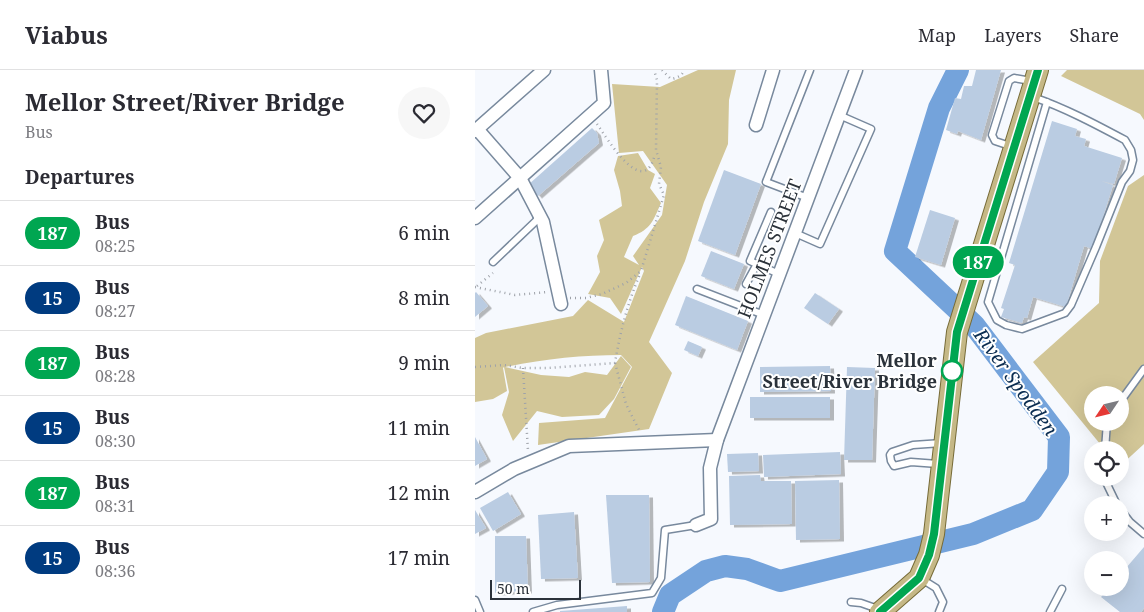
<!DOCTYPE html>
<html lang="en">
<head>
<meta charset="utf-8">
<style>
	:root { --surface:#fff; --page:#f7f7f7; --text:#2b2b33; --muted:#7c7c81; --line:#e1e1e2 }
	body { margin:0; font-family:"Noto Serif",serif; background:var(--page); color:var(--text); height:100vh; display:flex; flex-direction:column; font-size:19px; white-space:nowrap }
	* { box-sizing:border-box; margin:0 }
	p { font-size:16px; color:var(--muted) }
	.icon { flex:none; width:28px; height:28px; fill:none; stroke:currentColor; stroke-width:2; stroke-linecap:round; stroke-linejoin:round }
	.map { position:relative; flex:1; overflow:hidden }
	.panel { display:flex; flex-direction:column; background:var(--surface); width:475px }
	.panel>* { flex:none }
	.badge { padding:0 10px; border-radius:16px; font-size:18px; line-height:32px }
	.needle { width:32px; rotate:235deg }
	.tools { position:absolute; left:609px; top:316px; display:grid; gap:10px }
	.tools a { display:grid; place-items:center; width:45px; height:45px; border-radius:50%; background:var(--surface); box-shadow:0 5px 20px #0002; font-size:25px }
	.scale { position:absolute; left:15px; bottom:12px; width:91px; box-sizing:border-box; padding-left:5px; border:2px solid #2b323a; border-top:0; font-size:14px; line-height:18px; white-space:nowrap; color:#2b323a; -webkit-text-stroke:4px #fff; paint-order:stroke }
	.map>.badge { position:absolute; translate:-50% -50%; box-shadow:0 0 0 2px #fff }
	h2 { padding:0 25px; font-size:19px; line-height:45px }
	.round { display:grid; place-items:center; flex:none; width:52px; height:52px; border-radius:26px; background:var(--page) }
	.overview { display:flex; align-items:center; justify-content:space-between; height:85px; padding:0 25px }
	h1 { font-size:24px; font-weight:700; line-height:38px }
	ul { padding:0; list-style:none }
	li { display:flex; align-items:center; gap:15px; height:65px; padding:0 25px; border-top:1px solid var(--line) }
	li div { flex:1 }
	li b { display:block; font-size:19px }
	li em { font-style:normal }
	li .badge { min-width:55px; font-weight:700; text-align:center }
	header { display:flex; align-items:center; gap:30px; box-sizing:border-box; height:70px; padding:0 25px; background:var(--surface); border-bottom:1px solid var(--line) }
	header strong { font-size:24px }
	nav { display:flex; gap:28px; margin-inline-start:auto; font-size:18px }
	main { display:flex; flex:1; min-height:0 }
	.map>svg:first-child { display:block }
	.green { fill:#d2c697; fill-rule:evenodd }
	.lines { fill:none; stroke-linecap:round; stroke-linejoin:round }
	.river { stroke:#74a3db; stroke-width:22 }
	.building { fill:#bacce2; filter:url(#shadow) }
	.service-casing { stroke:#78899d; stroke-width:9 }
	.minor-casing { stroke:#78899d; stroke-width:15 }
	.primary-casing { stroke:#766b37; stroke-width:22 }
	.path { stroke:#9ea2a9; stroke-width:2.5; stroke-dasharray:1 4; stroke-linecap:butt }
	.service { stroke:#fff; stroke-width:6 }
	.minor { stroke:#fff; stroke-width:12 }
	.primary { stroke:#c5b886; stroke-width:20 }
	.line-casing { stroke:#fff; stroke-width:11 }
	.line { stroke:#00a651; stroke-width:8 }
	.stop-dot { fill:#fff; stroke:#00a651; stroke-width:2.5 }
	.labels { text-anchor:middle; stroke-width:4; stroke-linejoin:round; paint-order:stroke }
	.street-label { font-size:18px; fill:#2b323a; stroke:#fff }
	.stop-label { font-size:18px; font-weight:bold; fill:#2b323a; stroke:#fff; text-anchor:end }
	.water-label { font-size:19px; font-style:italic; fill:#0b2d51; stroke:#fff }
</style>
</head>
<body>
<header>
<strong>Viabus</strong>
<nav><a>Map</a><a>Layers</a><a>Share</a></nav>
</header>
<main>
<section class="panel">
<div class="overview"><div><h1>Mellor Street/River Bridge</h1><p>Bus</p></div><a class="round"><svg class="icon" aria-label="heart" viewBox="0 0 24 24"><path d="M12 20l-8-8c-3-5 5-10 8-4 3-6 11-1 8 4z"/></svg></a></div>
<h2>Departures</h2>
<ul>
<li><span class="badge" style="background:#00a651;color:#fff">187</span><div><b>Bus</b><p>08:25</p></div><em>6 min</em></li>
<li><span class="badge" style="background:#003b80;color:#fff">15</span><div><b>Bus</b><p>08:27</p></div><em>8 min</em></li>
<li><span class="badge" style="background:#00a651;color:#fff">187</span><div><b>Bus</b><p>08:28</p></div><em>9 min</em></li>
<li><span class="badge" style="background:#003b80;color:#fff">15</span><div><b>Bus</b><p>08:30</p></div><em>11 min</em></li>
<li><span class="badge" style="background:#00a651;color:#fff">187</span><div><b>Bus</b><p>08:31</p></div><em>12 min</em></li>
<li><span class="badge" style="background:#003b80;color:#fff">15</span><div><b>Bus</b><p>08:36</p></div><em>17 min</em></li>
</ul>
</section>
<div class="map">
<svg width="669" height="542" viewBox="0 0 669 542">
	<defs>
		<filter id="shadow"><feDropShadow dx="4" dy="2.5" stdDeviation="0" flood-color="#0004"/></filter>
	</defs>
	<rect width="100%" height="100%" fill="#f6f9fe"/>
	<g class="green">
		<path d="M223,0H261L254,30L253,74L229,132L210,191L174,272L197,303L174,359L63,375L64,353L130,348L157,297L146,285C108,285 68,289 30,297L66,305L94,307L110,302L132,305L146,286L156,297L139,329L124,345L87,347L62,341L38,371L27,345L34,322L29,297L28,298L32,321L18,329L0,332V268L11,263L98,246L113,230L149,252L169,201L167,197L146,244L135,228L113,224L125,202L122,186L129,170L124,150L147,136L145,121L139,100L143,86L163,83L173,100L180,104L175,118L186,133C178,151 176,159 158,166L149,187L164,195L158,186L187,145L192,115L168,81L144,83L137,14L185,17Z"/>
		<polygon points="592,0 669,0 669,50 665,44 586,6"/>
		<path d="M669,105V374L645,396V380H630L558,292L624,233L625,191L653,116ZM618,325H645V352H618Z"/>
	</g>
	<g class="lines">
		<polyline class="river" points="188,542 195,525 231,501 250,496 272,499 305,511 498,464 557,440 583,402 584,367 499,255 420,181 464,38 483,0"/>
	</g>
	<g class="building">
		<polygon points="501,0 526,0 506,70 483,61 482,64 471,60 480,28 486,29 489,16 497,16"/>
		<polygon points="577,51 602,59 600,66 611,69 609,76 647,88 639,114 626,111 638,115 618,179 609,176 591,237 558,227 552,248 549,247 547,253 526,247 529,239 526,238 540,195 534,193"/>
		<polygon points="117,58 122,63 124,73 63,126 53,115"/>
		<polygon points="249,100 286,114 260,185 223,171"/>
		<polygon points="455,140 480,148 466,195 440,187"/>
		<polygon points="236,181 269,194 259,219 226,206"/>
		<polygon points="1,222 13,236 0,247 0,223"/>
		<polygon points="340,223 364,239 353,254 329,238"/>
		<polygon points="211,226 273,251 262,280 200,255"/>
		<polygon points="213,271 227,277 223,286 209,280"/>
		<polygon points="355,296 356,321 285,322 285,297"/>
		<polygon points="372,297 400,298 397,390 369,390"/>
		<rect x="275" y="327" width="80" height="21"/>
		<polygon points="0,367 12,389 0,396"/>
		<polygon points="365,382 366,404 289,407 288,385"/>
		<polygon points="283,383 284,401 253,402 252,384"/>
		<polygon points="285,405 286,411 316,411 317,454 255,455 254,406"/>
		<polygon points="364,410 365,469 321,470 320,411"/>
		<polygon points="33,422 46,444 18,461 5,438"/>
		<polygon points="131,425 174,425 175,512 137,513"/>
		<polygon points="0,440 11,458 0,464"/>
		<polygon points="99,442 103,508 66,509 63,445"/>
		<polygon points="20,466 51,466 53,521 20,523"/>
		<polygon points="669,477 669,538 666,542 645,542 626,527 634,518 645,518 645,505"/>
		<polygon points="152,536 152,542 85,542 85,541"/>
	</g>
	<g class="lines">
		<g class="service-casing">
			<g id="service">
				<path d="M558,27C590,38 620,54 650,70L656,80L658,90L655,101L647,112L621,177L596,235L590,243L547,259L531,255L522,250L513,232L572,32"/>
				<polyline points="538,77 520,71 517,65 534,11 539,8 556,11"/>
				<polyline points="333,128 291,112 335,0"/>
				<polyline points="296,142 275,191 304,204"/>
				<polyline points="320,163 345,174 396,59 364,45"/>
				<polyline points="18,192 62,150 62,144"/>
				<polyline points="271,214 282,194"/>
				<polyline points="222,219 289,245"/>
				<polyline points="645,332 669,299"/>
				<polyline points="630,380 632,352"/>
				<polyline points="463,394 436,392 419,396 416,391 415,385 417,382 438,375 467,373"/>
				<polyline points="629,408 642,435"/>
				<polyline points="645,439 655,452 669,464"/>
				<polyline points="445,508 461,518 468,532 464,542"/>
				<polyline points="0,530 5,542"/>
				<polyline points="376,532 386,533 403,539"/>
				<polyline points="58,542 82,535 177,523 186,508 190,460 221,455"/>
				<polyline points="575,542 587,519"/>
			</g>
		</g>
		<g class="minor-casing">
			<g id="minor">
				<polyline points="281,55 298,0"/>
				<polyline points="2,59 45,108 68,152 86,234"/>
				<polyline points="0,61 69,0"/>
				<polyline points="0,148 129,33 126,0"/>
				<polyline points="0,422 39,399 94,376 242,370"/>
				<polyline points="221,455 236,449 235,398 242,370 381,0"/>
			</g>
		</g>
		<g class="primary-casing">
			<polyline id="primary" points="405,542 444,508 454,485 459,464 482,262 563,0"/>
		</g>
		<g class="path">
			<path d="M187,0L196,9C202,8 207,6 209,0"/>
			<path d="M122,54C132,68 169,131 180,84"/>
			<polyline points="2,216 18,203"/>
			<polyline points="0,217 40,225 73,222"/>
			<polyline points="95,228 111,228 127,224 151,213 166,201 189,125 184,114 186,97 181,80 182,10 179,0"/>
			<polyline points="140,293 151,334 165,362"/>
			<path d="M0,297L29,295L48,298H73L140,293C145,262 153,232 165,204"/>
			<polyline points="48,298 53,381"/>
		</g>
		<use href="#service" class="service"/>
		<use href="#minor" class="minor"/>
		<use href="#primary" class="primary"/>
	</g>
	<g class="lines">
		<g class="line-casing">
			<polyline id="line" points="405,542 444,508 454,485 459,464 482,262 563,0"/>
		</g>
		<use href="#line" class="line"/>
	</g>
	<circle class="stop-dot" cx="477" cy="301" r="10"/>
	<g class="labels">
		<g class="street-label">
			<text transform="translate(295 179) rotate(-69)" y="6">HOLMES STREET</text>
		</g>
		<g class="stop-label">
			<text x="462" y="297">Mellor<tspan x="462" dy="21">Street/River Bridge</tspan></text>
		</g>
		<g class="water-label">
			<text transform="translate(541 312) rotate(54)" y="7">River Spodden</text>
		</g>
	</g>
</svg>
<div class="tools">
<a><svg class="needle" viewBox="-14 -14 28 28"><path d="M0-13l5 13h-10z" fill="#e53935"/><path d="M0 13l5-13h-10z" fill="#7c7c81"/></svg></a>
<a><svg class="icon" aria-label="locate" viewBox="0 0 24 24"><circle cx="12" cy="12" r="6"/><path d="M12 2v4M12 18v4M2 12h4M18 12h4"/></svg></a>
<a>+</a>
<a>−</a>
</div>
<div class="scale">50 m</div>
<b class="badge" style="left:503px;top:192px;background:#00a651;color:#fff">187</b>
</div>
</main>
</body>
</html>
